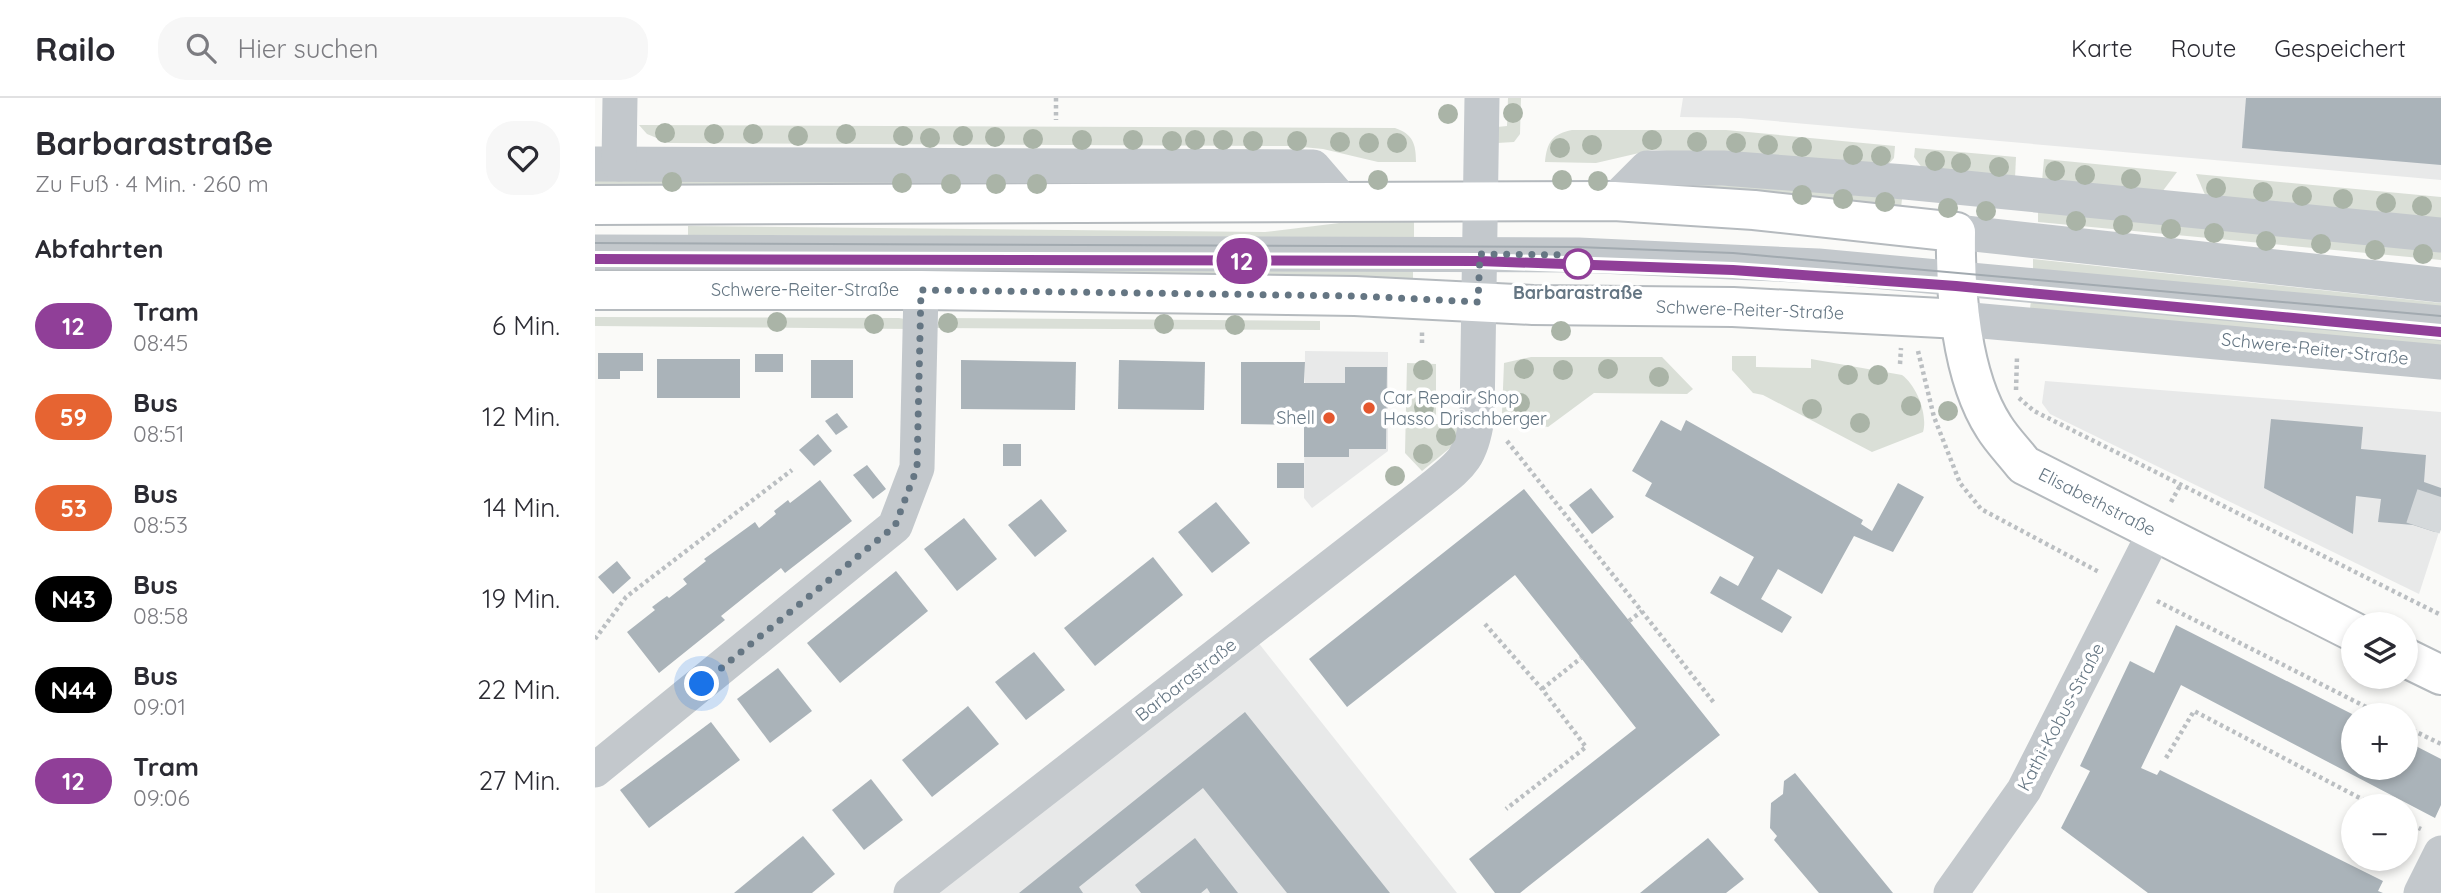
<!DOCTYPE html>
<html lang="de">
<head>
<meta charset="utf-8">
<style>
	:root { --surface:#fff; --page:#f7f7f7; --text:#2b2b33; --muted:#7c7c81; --line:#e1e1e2 }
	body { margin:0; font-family:Quicksand,sans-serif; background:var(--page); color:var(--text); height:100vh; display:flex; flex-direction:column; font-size:26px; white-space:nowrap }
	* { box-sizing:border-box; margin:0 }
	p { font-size:23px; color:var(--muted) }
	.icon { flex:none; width:38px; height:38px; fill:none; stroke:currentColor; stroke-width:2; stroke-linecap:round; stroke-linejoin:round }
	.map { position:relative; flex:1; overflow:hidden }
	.panel { display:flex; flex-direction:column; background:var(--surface); width:595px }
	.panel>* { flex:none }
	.badge { padding:0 14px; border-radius:23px; font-size:24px; line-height:46px }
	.buttons { position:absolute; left:1746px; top:514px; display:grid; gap:14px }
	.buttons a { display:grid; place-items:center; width:77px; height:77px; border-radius:50%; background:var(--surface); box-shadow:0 4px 10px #0003; font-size:35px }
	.you { position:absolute; width:35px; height:35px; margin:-18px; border:5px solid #fff; border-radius:50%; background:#1a73e8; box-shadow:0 0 0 10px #1a73e833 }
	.map>.badge { position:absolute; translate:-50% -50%; box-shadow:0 0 0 4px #fff }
	h2 { padding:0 35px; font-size:26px; line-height:63px }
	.round { display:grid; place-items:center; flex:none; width:74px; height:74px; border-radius:28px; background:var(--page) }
	.overview { display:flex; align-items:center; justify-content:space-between; height:119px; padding:0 35px }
	h1 { font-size:33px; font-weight:700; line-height:52px }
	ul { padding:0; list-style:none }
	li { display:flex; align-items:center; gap:21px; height:91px; padding:0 35px }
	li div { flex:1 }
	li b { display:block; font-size:26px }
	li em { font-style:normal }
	li .badge { min-width:77px; font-weight:700; text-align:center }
	header { display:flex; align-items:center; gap:42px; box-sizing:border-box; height:98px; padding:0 35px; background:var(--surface); border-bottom:2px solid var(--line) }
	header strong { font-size:33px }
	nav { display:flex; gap:38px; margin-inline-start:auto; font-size:24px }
	.search { width:490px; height:63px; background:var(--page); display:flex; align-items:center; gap:18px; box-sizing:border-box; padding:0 24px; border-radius:28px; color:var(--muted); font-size:26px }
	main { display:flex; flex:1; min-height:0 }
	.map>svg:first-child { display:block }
	.built { fill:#e8e9e9 }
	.green { fill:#dadfd7 }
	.building { fill:#aab3b9 }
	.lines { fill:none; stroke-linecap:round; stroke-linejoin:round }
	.minor-tunnel { stroke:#d5d9db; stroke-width:35; stroke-dasharray:35 18; stroke-linecap:butt }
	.major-casing { stroke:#b5babe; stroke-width:42 }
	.path { stroke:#bbbfc2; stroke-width:4.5; stroke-dasharray:3.5 3.5; stroke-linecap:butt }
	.minor { stroke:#c3c8cc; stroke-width:35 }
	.major { stroke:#fff; stroke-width:38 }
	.tram { stroke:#a2aab0; stroke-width:2 }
	.tree { fill:#aab4a7 }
	.line-casing { stroke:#fff; stroke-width:16 }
	.line { stroke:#903f98; stroke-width:10 }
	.walk { stroke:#657683; stroke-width:7; stroke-dasharray:0 12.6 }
	.stop-dot { fill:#fff; stroke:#903f98; stroke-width:3.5 }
	.poi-dot { fill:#e4572e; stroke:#fff; stroke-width:2.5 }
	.labels { text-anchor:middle; stroke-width:7; stroke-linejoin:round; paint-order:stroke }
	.street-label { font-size:18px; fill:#657683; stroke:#fff }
	.stop-label { font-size:18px; font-weight:bold; fill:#657683; stroke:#fff }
	.poi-label { font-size:18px; fill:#657683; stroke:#fff; text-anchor:start }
</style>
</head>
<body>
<header>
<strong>Railo</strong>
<div class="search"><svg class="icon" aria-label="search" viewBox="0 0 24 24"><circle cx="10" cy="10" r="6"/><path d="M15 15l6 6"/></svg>Hier suchen</div>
<nav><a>Karte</a><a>Route</a><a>Gespeichert</a></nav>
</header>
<main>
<section class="panel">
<div class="overview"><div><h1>Barbarastraße</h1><p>Zu Fuß · 4 Min. · 260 m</p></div><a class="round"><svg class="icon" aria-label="heart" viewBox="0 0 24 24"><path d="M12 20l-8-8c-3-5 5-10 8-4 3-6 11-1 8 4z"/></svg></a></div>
<h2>Abfahrten</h2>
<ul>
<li><span class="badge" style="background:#903f98;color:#fff">12</span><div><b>Tram</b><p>08:45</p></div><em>6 Min.</em></li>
<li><span class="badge" style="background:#e66432;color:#fff">59</span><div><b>Bus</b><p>08:51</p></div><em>12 Min.</em></li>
<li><span class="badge" style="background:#e66432;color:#fff">53</span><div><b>Bus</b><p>08:53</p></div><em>14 Min.</em></li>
<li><span class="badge" style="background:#000;color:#fff">N43</span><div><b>Bus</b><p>08:58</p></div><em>19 Min.</em></li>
<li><span class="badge" style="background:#000;color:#fff">N44</span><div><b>Bus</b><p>09:01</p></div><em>22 Min.</em></li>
<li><span class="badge" style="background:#903f98;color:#fff">12</span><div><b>Tram</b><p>09:06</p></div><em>27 Min.</em></li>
</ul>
</section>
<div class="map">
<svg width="1846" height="795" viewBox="0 0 1846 795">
	<rect width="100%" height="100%" fill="#fafaf8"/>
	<g class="built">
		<polygon points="1088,0 1846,0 1846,82 1144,20 1085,19"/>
		<polygon points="710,253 793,254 793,353 717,410 709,400"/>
		<polygon points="1450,283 1846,314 1846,428 1824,496 1455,316 1447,305"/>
		<polygon points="662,543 862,795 333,795"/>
	</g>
	<g class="green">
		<polygon points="913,0 926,0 925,36 919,44 902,45 902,29 912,28"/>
		<path d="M44,27L800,30C818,36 821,46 821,64H783L728,51L697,48L74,45L52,36Z"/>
		<path d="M977,32H1131L1300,48L1299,60L1292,68L1057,52L1001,65L950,64C952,44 957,36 977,32Z"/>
		<polygon points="1320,50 1421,59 1420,80 1328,71 1319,59"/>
		<polygon points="1449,61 1582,74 1567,94 1447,83"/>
		<polygon points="1601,76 1846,99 1846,121 1611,99"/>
		<polygon points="0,78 665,83 678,92 0,88"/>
		<polygon points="1062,85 1149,88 1307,101 1306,110"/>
		<polygon points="1443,114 1846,153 1846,162 1443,124"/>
		<polygon points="785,120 819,120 819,140 93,137 93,128 670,134"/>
		<polygon points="1438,161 1846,205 1846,210 1438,171"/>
		<polygon points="93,168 818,171 818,181 93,175"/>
		<polygon points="1436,202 1846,241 1846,250 1435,211"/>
		<polygon points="0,219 304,220 310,221 316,231 0,228"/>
		<polygon points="348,220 725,223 725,232 339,230"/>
		<path d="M1137,258H1161V269L1216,270V261L1307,277C1322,288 1333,317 1328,334L1277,354L1168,297L1158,295L1137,272Z"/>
		<polygon points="936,259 1067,259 1098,291 1092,296 999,295 953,329 911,321 907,315 909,265"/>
		<polygon points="812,265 841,266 841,326 866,326 866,341 827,373 810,355"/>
	</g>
	<g class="building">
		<polygon points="1651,0 1846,0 1846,67 1647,50"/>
		<polygon points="3,255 48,255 48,273 25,273 25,281 3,281"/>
		<rect x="160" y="256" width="28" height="18"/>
		<rect x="62" y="261" width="83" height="39"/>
		<rect x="216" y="262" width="42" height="38"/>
		<polygon points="366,262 481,264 480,312 366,311"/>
		<polygon points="524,262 610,264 609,312 523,311"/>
		<polygon points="646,264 710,264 709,285 750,285 750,269 792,269 791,351 754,351 754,359 709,359 709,327 646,326"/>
		<polygon points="242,315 253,329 241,337 230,323"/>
		<polygon points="1676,321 1768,329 1766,351 1831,357 1829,384 1846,390 1846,417 1840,434 1818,427 1783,424 1786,401 1761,398 1758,436 1669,390"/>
		<polygon points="1066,322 1086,333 1091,322 1268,422 1266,426 1277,433 1303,385 1329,399 1298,454 1259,438 1227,496 1183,471 1166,501 1197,519 1187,535 1115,495 1125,478 1143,488 1159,459 1050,398 1057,385 1037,373"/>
		<polygon points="223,336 237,353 219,368 204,352"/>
		<rect x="408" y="346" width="18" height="22"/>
		<rect x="682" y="365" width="27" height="25"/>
		<polygon points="272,367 291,391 278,401 258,377"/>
		<polygon points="225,382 257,423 190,475 186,470 126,518 130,522 64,575 32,534 60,512 57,509 65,503 72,498 74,500 92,486 88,481 111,463 109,461 160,424 164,430 181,416 179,413 193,402 195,405"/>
		<polygon points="996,390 1019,419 997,436 974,407"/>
		<polygon points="929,391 1125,637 925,795 900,795 874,761 1041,630 986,560 920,477 752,609 714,561"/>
		<polygon points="446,401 472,433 440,459 413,427"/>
		<polygon points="621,404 655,445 617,475 583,434"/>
		<polygon points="369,420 402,461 362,493 329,451"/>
		<polygon points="558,459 588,497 500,568 469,530"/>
		<polygon points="22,463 36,480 18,496 3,479"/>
		<polygon points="301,473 333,513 245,585 212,545"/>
		<polygon points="1581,527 1759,617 1759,670 1811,670 1811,643 1846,661 1846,707 1840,720 1586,587 1546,670 1562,677 1565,672 1788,783 1783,793 1788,795 1553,795 1466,730 1495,673 1485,668 1535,563 1559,575"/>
		<polygon points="439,554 470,592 431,622 400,584"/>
		<polygon points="183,570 217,613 175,645 142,601"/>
		<polygon points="373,608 404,646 337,699 307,662"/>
		<polygon points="650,614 795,795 692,795 608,690 484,789 488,795 424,795"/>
		<polygon points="116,624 145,662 54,730 25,692"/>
		<polygon points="1200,675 1253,740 1298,795 1224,795 1179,742 1182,738 1175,730 1176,705 1188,696 1189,683"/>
		<polygon points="276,681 308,722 269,752 237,712"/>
		<polygon points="208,738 240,776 217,795 139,795"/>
		<polygon points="600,740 643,795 615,795 612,790 606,795 546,795 540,787"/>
		<polygon points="1113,740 1149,781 1131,795 1045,795"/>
	</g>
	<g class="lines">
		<polyline class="minor-tunnel" points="1828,430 1842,388"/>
		<g class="major-casing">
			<g id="major">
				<path d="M0,107L1019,103L1159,112L1361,134C1360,194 1366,278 1399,329C1407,342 1419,354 1429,367L1759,534"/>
				<polyline points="0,192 326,192 760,198 938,207 1138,209 1365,221"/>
				<polyline points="1811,560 1846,577"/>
			</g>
		</g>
		<g class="path">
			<polyline points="461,0 461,22"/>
			<polyline points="827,245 827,234"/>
			<polyline points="1323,253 1339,319 1365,385 1386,411 1504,474"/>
			<polyline points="1305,266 1306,250"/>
			<polyline points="1421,292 1422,259"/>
			<polyline points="1424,300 1439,313 1846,517"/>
			<polyline points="912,343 1120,606"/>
			<polyline points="1576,404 1586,386"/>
			<polyline points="1562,503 1789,618"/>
			<polyline points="1034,523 1047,513"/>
			<polyline points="890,526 947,591 991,649 911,711"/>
			<polyline points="0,541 31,499 197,372"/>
			<polyline points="947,591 986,560"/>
			<polyline points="1811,629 1846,646"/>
			<polyline points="1571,660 1599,613 1782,709"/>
			<polyline points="1811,724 1826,731"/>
		</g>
		<g class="minor">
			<polyline points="0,66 718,69 749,105"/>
			<polyline points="24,66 25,0"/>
			<polyline points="1019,103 1052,70 1128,70 1310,84 1846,137"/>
			<polyline points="1361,134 1846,187"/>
			<polyline points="0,154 983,157 1223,168 1846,225"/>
			<polyline points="1365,221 1846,264"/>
			<polyline points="0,672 300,428 322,370 326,192"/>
			<path d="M316,795L832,394C864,368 876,363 882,320L887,0"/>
			<polyline points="1356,795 1429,692 1560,434"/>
			<polyline points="1826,795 1846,755"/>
		</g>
		<use href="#major" class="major"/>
		<g class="tram">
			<polyline points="0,145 983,149 1138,155 1846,218"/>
			<path d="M0,161C378,162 756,155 1133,172C1371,182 1609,211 1846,234"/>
		</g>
	</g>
	<g class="tree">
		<circle cx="918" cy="15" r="10"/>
		<circle cx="853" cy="16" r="10"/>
		<circle cx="70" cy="35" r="10"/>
		<circle cx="119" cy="36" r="10"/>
		<circle cx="158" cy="36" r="10"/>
		<circle cx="251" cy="36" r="10"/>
		<circle cx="203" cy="38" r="10"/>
		<circle cx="308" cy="38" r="10"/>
		<circle cx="368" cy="38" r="10"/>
		<circle cx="400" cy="39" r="10"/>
		<circle cx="335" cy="40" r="10"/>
		<circle cx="438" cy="41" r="10"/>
		<circle cx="487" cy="42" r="10"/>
		<circle cx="538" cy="42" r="10"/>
		<circle cx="600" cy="42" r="10"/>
		<circle cx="628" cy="42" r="10"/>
		<circle cx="1057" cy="42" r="10"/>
		<circle cx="577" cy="43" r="10"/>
		<circle cx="658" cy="43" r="10"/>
		<circle cx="702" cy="43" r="10"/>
		<circle cx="745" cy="44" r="10"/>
		<circle cx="1102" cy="44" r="10"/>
		<circle cx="774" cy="45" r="10"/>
		<circle cx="802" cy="45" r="10"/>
		<circle cx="1141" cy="45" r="10"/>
		<circle cx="997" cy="47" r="10"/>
		<circle cx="1173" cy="47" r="10"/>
		<circle cx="1207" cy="49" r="10"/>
		<circle cx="965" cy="50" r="10"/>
		<circle cx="1258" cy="57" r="10"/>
		<circle cx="1286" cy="58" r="10"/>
		<circle cx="1340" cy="63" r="10"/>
		<circle cx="1366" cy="65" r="10"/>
		<circle cx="1404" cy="69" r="10"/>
		<circle cx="1460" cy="73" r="10"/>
		<circle cx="1490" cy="77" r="10"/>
		<circle cx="1536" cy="81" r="10"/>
		<circle cx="783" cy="82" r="10"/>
		<circle cx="967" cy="82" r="10"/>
		<circle cx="1003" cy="83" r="10"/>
		<circle cx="77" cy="84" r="10"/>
		<circle cx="307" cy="85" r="10"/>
		<circle cx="356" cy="86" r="10"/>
		<circle cx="401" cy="86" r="10"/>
		<circle cx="442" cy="86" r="10"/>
		<circle cx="1621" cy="90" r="10"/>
		<circle cx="1668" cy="94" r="10"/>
		<circle cx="1207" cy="97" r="10"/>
		<circle cx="1707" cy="98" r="10"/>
		<circle cx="1248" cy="101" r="10"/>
		<circle cx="1748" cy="101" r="10"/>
		<circle cx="1290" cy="104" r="10"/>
		<circle cx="1791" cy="105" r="10"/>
		<circle cx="1827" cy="108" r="10"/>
		<circle cx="1353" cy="110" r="10"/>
		<circle cx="1391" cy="113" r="10"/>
		<circle cx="1481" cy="123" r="10"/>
		<circle cx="1528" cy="127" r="10"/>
		<circle cx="1576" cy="131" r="10"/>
		<circle cx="1619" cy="135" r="10"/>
		<circle cx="1671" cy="143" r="10"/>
		<circle cx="1726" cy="146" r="10"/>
		<circle cx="1780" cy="152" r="10"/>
		<circle cx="1828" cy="156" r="10"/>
		<circle cx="182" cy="224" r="10"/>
		<circle cx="353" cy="225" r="10"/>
		<circle cx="279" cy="226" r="10"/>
		<circle cx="569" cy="226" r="10"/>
		<circle cx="640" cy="227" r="10"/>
		<circle cx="966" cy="233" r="10"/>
		<circle cx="929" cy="271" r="10"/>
		<circle cx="1013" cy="271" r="10"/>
		<circle cx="828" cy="272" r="10"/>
		<circle cx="968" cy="272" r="10"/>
		<circle cx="1253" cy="277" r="10"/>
		<circle cx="1283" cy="277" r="10"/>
		<circle cx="1064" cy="279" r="10"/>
		<circle cx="925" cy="305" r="10"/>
		<circle cx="1316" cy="308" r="10"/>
		<circle cx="829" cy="309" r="10"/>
		<circle cx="1217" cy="311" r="10"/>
		<circle cx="1353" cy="313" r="10"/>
		<circle cx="1265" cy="325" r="10"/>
		<circle cx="851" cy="338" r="10"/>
		<circle cx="828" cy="356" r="10"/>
		<circle cx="800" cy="378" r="10"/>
	</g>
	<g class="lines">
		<g class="line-casing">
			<polyline id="line" points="0,161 884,163 1138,172 1361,188 1846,234"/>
		</g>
		<use href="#line" class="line"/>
		<polyline class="walk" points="107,586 300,428 322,370 326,192 761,198 883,204 885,156 984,157 983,166"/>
	</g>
	<circle class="stop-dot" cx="983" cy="166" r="14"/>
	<g class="poi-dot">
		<circle cx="774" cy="310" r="7"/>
		<circle cx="734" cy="320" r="7"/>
	</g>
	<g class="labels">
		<g class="street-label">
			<text x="210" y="198">Schwere-Reiter-Straße</text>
			<text transform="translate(1155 212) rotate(2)" y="6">Schwere-Reiter-Straße</text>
			<text transform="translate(1720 251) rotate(6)" y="6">Schwere-Reiter-Straße</text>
			<text transform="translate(1502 404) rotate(27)" y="6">Elisabethstraße</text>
			<text transform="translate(591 582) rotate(-38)" y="6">Barbarastraße</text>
			<text transform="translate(1466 619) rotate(-62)" y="6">Kathi-Kobus-Straße</text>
		</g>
		<g class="stop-label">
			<text x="983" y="201">Barbarastraße</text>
		</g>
		<g class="poi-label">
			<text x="788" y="306">Car Repair Shop<tspan x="788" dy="21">Hasso Drischberger</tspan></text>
			<text x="720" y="326" text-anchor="end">Shell</text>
		</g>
	</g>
</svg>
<div class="buttons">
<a><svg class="icon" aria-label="layers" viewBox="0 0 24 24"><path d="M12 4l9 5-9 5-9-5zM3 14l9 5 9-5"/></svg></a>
<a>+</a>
<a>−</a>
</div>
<div class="you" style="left:107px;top:586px"></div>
<b class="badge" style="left:647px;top:163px;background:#903f98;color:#fff">12</b>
</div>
</main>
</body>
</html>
